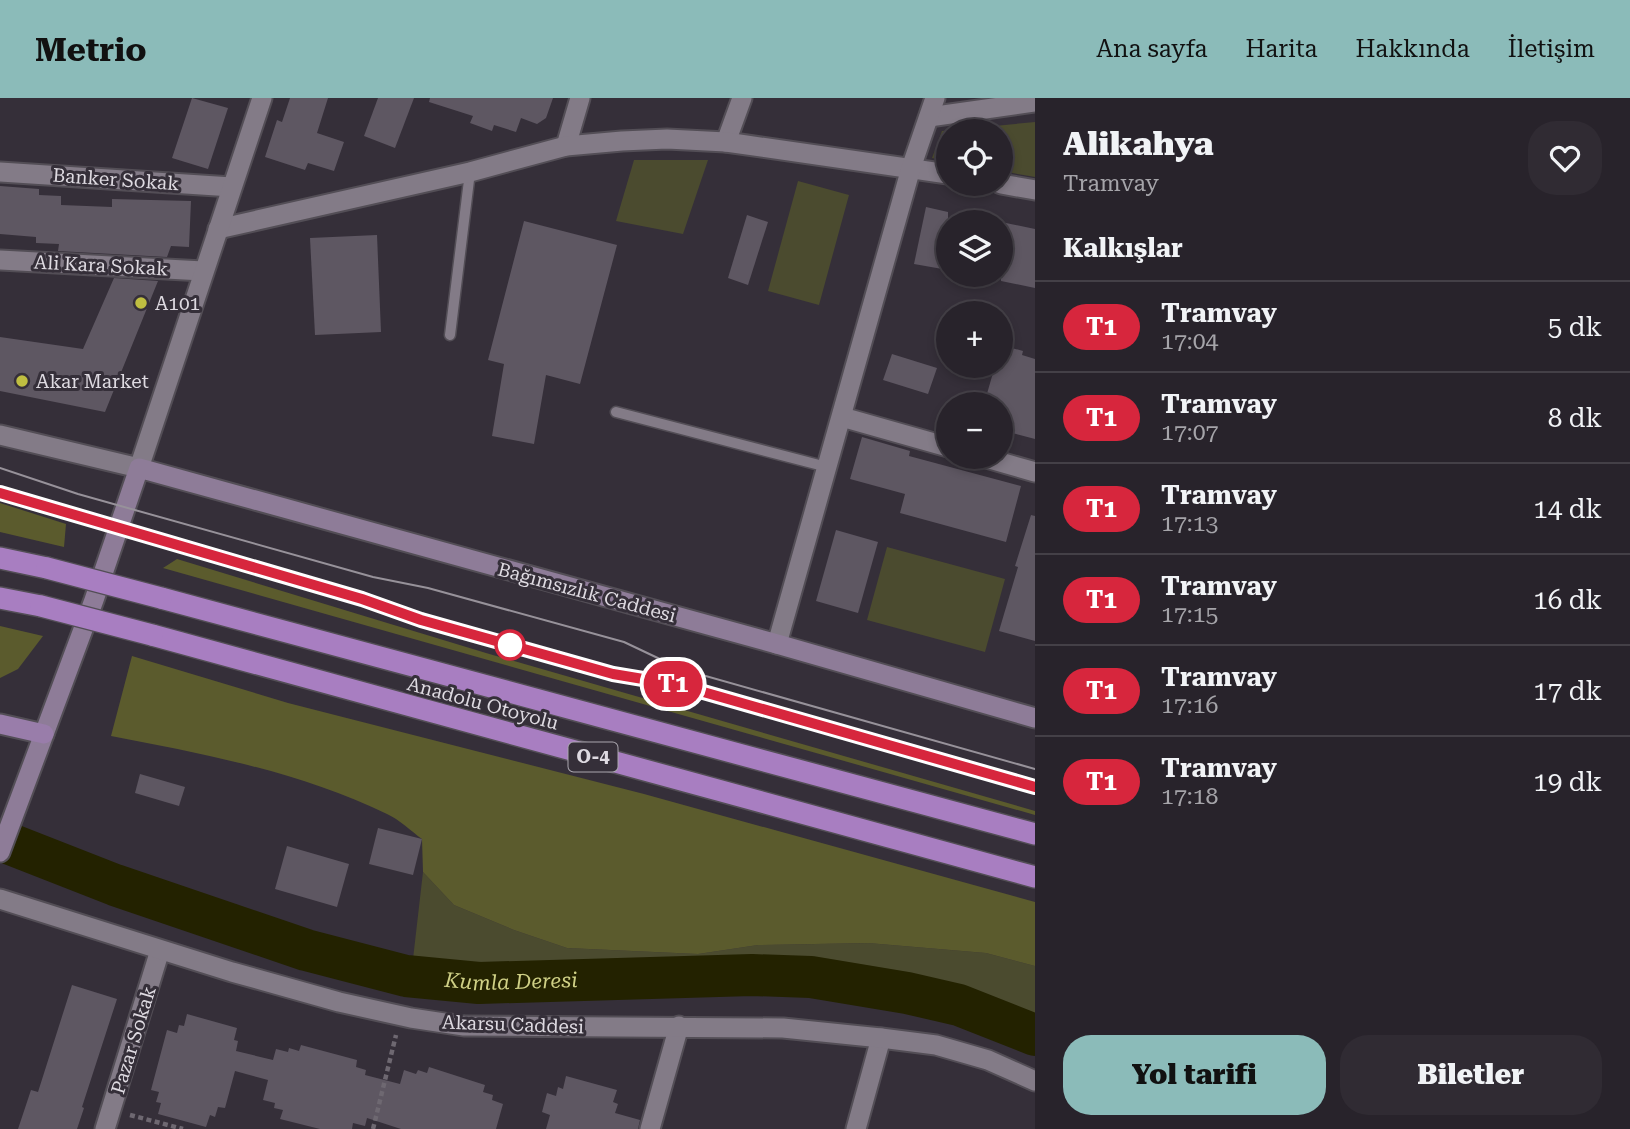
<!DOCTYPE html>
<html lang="tr">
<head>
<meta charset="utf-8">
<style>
	:root { --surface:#28232b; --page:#302b33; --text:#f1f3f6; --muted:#a5a4a9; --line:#444047; --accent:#8bbbb9 }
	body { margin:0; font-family:"Roboto Serif",serif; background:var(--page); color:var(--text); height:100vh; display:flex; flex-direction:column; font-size:26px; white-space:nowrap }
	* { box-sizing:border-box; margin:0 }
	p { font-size:23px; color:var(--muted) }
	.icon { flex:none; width:38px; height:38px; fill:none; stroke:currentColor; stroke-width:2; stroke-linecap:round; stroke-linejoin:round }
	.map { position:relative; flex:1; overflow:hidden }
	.sheet { display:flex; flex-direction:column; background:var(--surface); width:595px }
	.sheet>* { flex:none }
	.badge { padding:0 14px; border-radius:23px; font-size:24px; line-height:46px }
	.fabs { position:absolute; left:936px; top:21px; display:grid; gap:14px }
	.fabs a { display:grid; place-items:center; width:77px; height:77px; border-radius:50%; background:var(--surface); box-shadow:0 4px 10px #0003,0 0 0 2px var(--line); font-size:35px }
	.map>.badge { position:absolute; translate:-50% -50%; box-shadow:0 0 0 4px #fff }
	h2 { padding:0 28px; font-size:26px; line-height:63px }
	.round { display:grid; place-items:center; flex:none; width:74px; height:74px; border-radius:28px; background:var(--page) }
	.headline { display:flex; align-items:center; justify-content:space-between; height:119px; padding:0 28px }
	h1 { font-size:33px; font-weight:800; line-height:52px }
	.cta { display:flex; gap:14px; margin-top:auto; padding:14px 28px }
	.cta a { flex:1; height:80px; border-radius:28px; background:var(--accent); color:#111; font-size:28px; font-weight:800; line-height:80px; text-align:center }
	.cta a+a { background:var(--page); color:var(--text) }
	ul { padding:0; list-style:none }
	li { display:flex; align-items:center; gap:21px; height:91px; padding:0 28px; border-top:2px solid var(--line) }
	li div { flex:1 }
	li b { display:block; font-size:26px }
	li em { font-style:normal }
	li .badge { min-width:77px; font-weight:700; text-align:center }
	header { display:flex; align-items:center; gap:42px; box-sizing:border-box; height:98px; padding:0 35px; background:var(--accent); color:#111 }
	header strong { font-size:33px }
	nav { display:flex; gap:38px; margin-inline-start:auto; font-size:24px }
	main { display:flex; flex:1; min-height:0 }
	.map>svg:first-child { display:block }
	.green { fill:#4b4b2f }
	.forest { fill:#5b5b2d }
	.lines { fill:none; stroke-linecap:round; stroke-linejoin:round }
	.river { stroke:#232200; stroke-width:42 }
	.building { fill:#5e5762 }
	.service-casing { stroke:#534e56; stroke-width:13 }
	.minor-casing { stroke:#534e56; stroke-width:23 }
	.tertiary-casing { stroke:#534e56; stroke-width:23 }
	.secondary-casing { stroke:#534e56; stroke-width:23 }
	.primary-casing { stroke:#534e56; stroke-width:23 }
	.motorway-casing { stroke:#534e56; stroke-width:24 }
	.path { stroke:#6e6871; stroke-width:4.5; stroke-dasharray:5 3.5; stroke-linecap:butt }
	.service { stroke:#837b87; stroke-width:10 }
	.minor { stroke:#837b87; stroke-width:19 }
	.tertiary { stroke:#837b87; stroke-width:19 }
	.secondary { stroke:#8e7c98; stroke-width:19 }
	.primary { stroke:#997daa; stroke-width:19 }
	.motorway { stroke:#a87ec1; stroke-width:21 }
	.tram { stroke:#97929a; stroke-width:2 }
	.motorway-bridge-casing { stroke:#534e56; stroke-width:24; stroke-linecap:butt }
	.motorway-bridge { stroke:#a87ec1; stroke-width:21 }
	.line-casing { stroke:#fff; stroke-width:16 }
	.line { stroke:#d7263d; stroke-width:10 }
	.poi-dot { fill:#bfbe41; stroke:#352f39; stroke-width:2.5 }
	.stop-dot { fill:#fff; stroke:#d7263d; stroke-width:3.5 }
	.labels { text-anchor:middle; stroke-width:6; stroke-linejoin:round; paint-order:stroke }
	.shield { fill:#352f39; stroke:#aba7af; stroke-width:2 }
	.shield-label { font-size:18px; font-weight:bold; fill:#dedae1 }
	.street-label { font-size:19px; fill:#dedae1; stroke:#352f39 }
	.poi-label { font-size:19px; fill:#dedae1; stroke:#352f39; text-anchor:start }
	.water-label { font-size:21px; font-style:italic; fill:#cfd085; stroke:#352f39 }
</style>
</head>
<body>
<header>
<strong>Metrio</strong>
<nav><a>Ana sayfa</a><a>Harita</a><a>Hakkında</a><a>İletişim</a></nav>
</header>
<main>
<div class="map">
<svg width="1035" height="1031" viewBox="0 0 1035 1031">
	<rect width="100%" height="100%" fill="#352f39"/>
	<g class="green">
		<polygon points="1035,24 1035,79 1001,73 1001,33 948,33 948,63 932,60 942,33"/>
		<polygon points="634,62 708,62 683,136 616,123"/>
		<polygon points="798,83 849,97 819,207 768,193"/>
		<polygon points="887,449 1005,481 985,554 867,522"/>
		<polygon points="423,774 454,807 514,832 567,850 698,856 758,847 868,845 986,855 1035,868 1035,925 980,901 908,880 780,863 465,870 413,861"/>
	</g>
	<g class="forest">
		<polygon points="0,405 66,426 64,449 0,434"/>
		<polygon points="177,461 486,555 1035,713 1035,717 163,470"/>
		<polygon points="0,528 43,538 18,571 0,580"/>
		<path d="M132,558L288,605L644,696L1035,804V868L986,855L868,845L758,847L698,856L567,850L514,832L454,807L423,774L422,741C411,733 400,722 387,716C300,674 205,656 111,638Z"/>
	</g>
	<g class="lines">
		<path class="river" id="s1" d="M0,742L115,787L306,852L406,878L479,885L752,877L811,879L907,895L959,907L1035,937"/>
	</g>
	<g class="building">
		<polygon points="192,0 228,10 208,71 172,60"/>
		<polygon points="290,0 328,0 317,35 344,44 334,73 308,65 305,72 265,59 277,22 282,24"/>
		<polygon points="378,0 414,0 395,50 364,38"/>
		<polygon points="430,0 553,0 546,20 537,26 521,20 516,34 494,27 492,33 470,25 473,18 429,4"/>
		<polygon points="0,88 39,91 39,97 61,98 61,107 112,109 112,101 191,103 189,149 171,148 167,159 58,153 59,146 36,145 36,139 0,136"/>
		<polygon points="926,109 948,114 948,172 914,166"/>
		<polygon points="747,117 768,124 748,187 728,180"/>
		<polygon points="524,123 617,147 580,286 546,277 534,346 492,338 504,266 488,262"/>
		<polygon points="1001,124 1035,131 1035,190 1001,183"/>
		<polygon points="377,137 381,234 315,237 310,140"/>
		<polygon points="114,180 158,183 105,314 0,293 0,239 83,251"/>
		<polygon points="1001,247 1023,253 1022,257 1035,261 1035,341 1001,332 1001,306 984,306 995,268 1001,268"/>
		<polygon points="892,256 937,270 928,296 883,282"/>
		<polygon points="862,339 910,353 909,358 1021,388 1006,444 900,415 905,396 850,381"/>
		<polygon points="1031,417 1035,418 1035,543 999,533 1018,469 1015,468"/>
		<polygon points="836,432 878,444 858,515 816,503"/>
		<polygon points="140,676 185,689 179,708 135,695"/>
		<polygon points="378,730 422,741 413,777 369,766"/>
		<polygon points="287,748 349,766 337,809 275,791"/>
		<polygon points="72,887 117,901 82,1009 84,1010 77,1031 18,1031 31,992 38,994"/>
		<polygon points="187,916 237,930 234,942 238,943 236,953 273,962 276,951 288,954 289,950 299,953 301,947 357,962 356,969 366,972 365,977 400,986 404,972 416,976 418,972 427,975 429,969 485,987 483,994 493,997 492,1002 503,1006 496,1031 401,1031 367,1020 365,1028 353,1025 352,1031 320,1031 280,1021 283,1012 274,1010 275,1005 263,1002 268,982 235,973 225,1010 218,1009 215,1019 210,1017 206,1029 158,1016 161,1005 156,1004 159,994 151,992 167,932 177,935 179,927 184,928"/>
		<polygon points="566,978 617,992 613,1004 618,1006 615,1015 640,1022 638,1031 546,1031 550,1017 542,1014 547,995 556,998 558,989 563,991"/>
	</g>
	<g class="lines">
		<g class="service-casing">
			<g id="service">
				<polyline points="450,237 470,74"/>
				<polyline points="616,314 827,369"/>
			</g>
		</g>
		<g class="minor-casing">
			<g id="minor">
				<polyline points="929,19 1035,4"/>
				<polyline points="726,44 742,0"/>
				<polyline points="566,48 580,0"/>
				<polyline points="0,74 232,89"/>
				<polyline points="1001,86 1035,92"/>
				<polyline points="218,131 470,74 566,48 622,43 667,41 726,44 948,76"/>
				<polyline points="0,162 203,173"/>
				<polyline points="842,319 948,349"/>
				<polyline points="983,359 1035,374"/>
				<polyline points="777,546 911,70 935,0"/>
				<polyline points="105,1031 160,852"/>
				<polyline points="650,1031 679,928"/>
				<polyline points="856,1031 881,940"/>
			</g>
		</g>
		<g class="tertiary-casing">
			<g id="tertiary">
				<polyline points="0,337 139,370 262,0"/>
				<polyline points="0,801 232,874 339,904 411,920 464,928 783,930 881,940 936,947 988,962 1035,983"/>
			</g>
		</g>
		<g class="secondary-casing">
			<polyline id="secondary" points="0,754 94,502 139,370 777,546 1035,620"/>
		</g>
		<g class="primary-casing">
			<polyline id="primary" points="0,626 44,636"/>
		</g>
		<g class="motorway-casing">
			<g id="motorway">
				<polyline points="0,460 47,470"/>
				<polyline points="0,500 41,508"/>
				<polyline points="161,500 1035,736"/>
				<polyline points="152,537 1035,779"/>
			</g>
		</g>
		<g class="path">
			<polyline points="130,1017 183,1031"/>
			<polyline points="373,1031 396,937"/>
		</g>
		<use href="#service" class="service"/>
		<use href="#minor" class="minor"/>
		<use href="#tertiary" class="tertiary"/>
		<use href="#secondary" class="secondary"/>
		<use href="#primary" class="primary"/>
		<use href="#motorway" class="motorway"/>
		<g class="tram">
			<polyline points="0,370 78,396 373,479 428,490 624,544 681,571 1035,671"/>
			<polyline points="0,395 362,501 421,522 510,547 613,576 679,587 1035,689"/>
		</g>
		<g class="motorway-bridge-casing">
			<g id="motorway-bridge">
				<polyline points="47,470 161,500"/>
				<polyline points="41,508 152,537"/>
			</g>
		</g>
		<use href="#motorway-bridge" class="motorway-bridge"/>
	</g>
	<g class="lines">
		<g class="line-casing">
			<polyline id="line" points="0,395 362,501 421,522 510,547 613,576 679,587 1035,689"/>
		</g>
		<use href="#line" class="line"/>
	</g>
	<g class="poi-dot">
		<circle cx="141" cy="205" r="7"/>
		<circle cx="22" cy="283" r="7"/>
	</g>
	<circle class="stop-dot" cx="510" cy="547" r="14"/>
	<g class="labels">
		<rect class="shield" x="568.5" y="644.5" width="49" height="29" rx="5"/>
		<g class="shield-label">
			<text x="593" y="665">O-4</text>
		</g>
		<g class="street-label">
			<text transform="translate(116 81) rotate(4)" y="7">Banker Sokak</text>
			<text transform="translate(101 167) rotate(3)" y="7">Ali Kara Sokak</text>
			<text transform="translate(587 494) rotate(15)" y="7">Bağımsızlık Caddesi</text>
			<text transform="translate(483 605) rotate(15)" y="7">Anadolu Otoyolu</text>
			<text transform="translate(513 926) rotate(2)" y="7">Akarsu Caddesi</text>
			<text transform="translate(133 942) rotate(-73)" y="7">Pazar Sokak</text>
		</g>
		<g class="poi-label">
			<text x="155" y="212">A101</text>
			<text x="36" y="290">Akar Market</text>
		</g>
		<g class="water-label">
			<text dy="7" stroke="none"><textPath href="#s1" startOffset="534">Kumla Deresi</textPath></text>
		</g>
	</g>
</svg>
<div class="fabs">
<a><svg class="icon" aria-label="locate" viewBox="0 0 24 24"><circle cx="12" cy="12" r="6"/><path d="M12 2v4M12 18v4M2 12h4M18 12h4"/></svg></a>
<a><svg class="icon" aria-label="layers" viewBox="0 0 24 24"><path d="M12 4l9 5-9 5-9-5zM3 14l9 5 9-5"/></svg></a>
<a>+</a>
<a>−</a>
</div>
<b class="badge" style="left:673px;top:586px;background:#d7263d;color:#fff">T1</b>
</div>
<section class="sheet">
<div class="headline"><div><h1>Alikahya</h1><p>Tramvay</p></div><a class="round"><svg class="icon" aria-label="heart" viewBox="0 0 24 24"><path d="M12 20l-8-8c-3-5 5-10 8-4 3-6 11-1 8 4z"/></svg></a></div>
<h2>Kalkışlar</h2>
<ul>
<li><span class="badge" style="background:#d7263d;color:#fff">T1</span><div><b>Tramvay</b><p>17:04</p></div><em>5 dk</em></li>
<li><span class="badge" style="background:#d7263d;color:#fff">T1</span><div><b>Tramvay</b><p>17:07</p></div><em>8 dk</em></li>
<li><span class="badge" style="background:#d7263d;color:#fff">T1</span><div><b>Tramvay</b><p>17:13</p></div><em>14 dk</em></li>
<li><span class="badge" style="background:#d7263d;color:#fff">T1</span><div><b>Tramvay</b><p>17:15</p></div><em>16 dk</em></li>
<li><span class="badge" style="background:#d7263d;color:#fff">T1</span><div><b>Tramvay</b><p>17:16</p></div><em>17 dk</em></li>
<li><span class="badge" style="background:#d7263d;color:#fff">T1</span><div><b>Tramvay</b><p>17:18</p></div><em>19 dk</em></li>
</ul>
<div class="cta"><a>Yol tarifi</a><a>Biletler</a></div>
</section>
</main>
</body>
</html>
